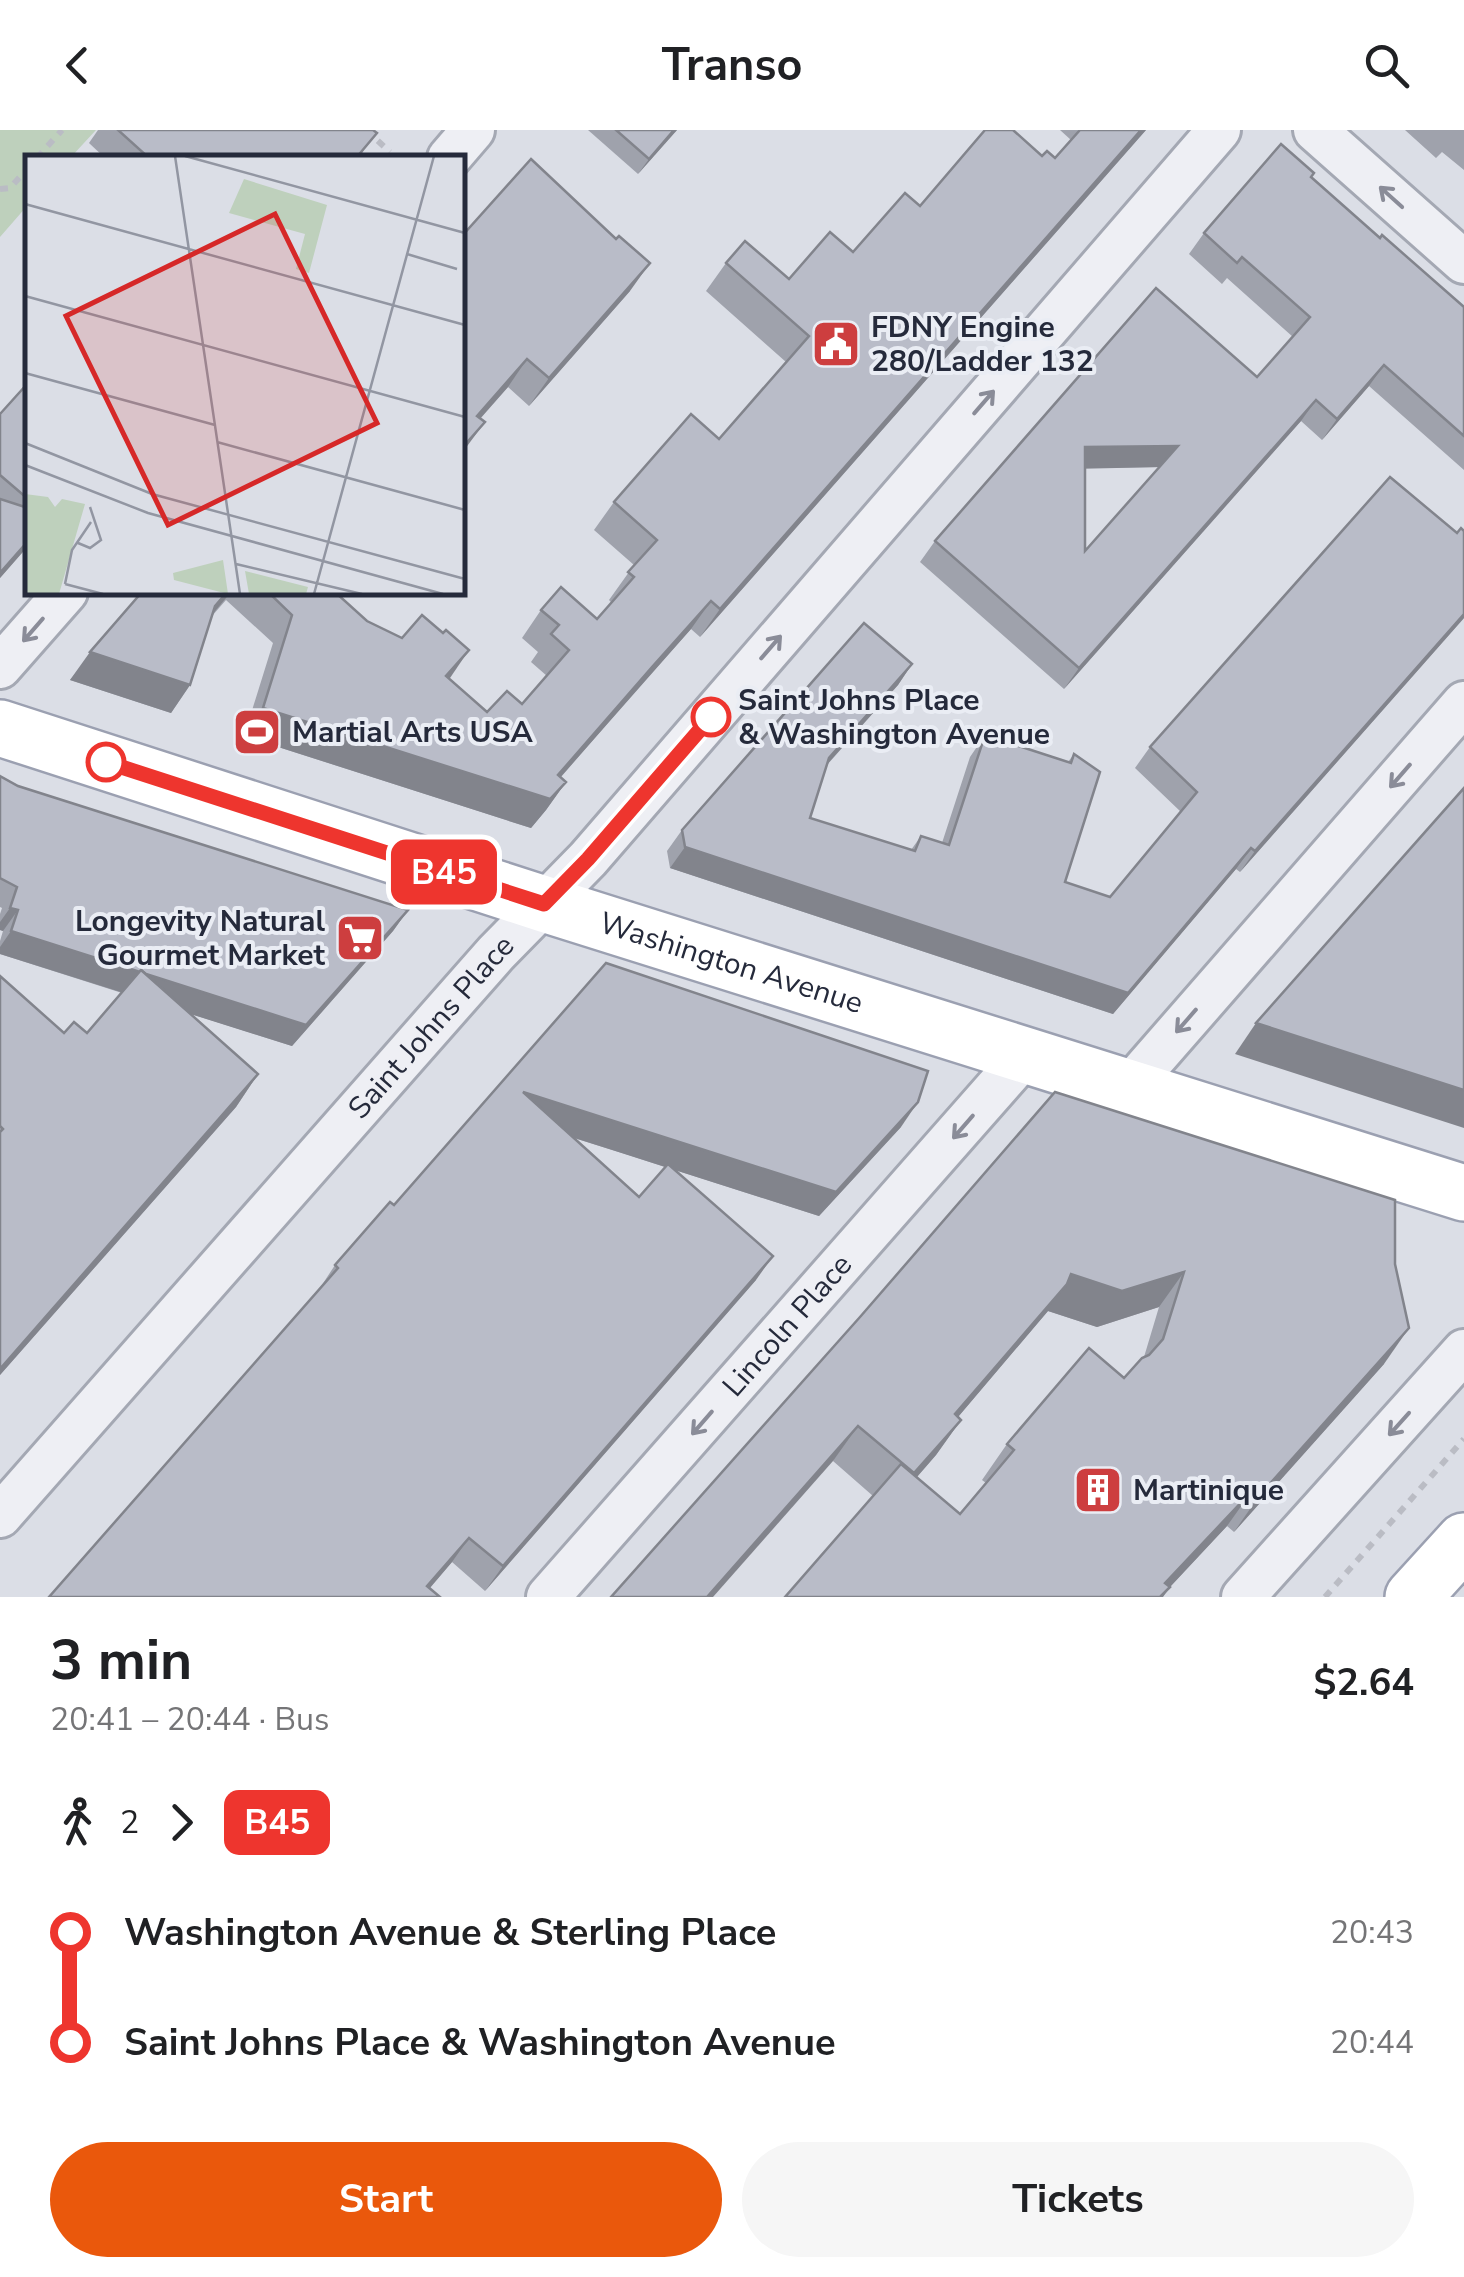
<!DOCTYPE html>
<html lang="en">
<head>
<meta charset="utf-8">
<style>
	:root { --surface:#fff; --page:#f6f6f6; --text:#202124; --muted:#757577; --accent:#ea580c }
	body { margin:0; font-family:"Nunito Sans",sans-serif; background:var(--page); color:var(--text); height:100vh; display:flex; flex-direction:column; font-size:38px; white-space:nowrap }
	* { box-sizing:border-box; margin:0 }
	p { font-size:32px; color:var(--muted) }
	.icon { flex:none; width:55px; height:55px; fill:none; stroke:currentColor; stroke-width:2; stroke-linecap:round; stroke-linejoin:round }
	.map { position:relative; height:1467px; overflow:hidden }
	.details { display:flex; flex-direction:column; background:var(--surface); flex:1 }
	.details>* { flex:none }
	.badge { padding:0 20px; border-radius:15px; font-size:35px; line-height:65px }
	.map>.badge { position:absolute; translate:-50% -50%; box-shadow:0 0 0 5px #fff }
	.legs { display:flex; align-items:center; gap:15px; height:110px; padding:0 50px; font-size:32px }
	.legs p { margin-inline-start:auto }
	.head { display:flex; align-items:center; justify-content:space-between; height:170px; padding:0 50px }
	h1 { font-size:55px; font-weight:700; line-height:75px }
	.cta { display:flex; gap:20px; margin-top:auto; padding:20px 50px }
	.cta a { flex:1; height:115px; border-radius:60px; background:var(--accent); color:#fff; font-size:40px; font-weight:700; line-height:115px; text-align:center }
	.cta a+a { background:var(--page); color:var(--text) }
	ul { padding:0 50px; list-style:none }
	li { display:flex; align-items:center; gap:35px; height:110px; font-size:38px }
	li i { display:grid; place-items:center; width:15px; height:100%; margin:0 12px; background:currentColor }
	li i::after { content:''; width:25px; height:25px; margin:-12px; border:8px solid; border-radius:50%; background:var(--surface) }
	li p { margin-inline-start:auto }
	li:first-child i { background:linear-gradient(#0000 50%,currentColor 0) }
	li:last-child i { background:linear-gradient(currentColor 50%,#0000 0) }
	header { display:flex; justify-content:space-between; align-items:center; height:130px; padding:0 50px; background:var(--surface); font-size:45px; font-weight:700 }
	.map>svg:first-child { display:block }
	.green { fill:#bed0bc }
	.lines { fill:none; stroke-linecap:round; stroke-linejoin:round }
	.minor-casing { stroke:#a4a8b3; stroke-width:48 }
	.major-casing { stroke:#9ba0b1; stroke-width:60 }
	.path { stroke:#babcc4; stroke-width:6; stroke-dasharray:8 8; stroke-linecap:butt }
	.minor { stroke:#eeeff4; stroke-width:42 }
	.major { stroke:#fff; stroke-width:55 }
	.wall { fill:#9fa2ac; fill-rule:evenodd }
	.shaded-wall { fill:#82848c }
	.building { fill:#b9bcc8; stroke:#82848c; stroke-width:2.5; fill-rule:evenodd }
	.oneway { stroke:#8a8c98 }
	.line-1-casing { stroke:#fff; stroke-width:22 }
	.line-1 { stroke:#ee352e; stroke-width:15 }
	.stop-1-dot { fill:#fff; stroke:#ee352e; stroke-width:5 }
	.labels { text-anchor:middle; stroke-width:8; stroke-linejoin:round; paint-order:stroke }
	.poi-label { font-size:30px; font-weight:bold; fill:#252a3b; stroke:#eaedf4; text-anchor:start }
	.stop-label { font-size:30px; font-weight:bold; fill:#252a3b; stroke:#eaedf4; text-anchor:start }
	.street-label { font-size:30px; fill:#252a3b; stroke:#eaedf4 }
	.inset-road { fill:none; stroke:#9296a2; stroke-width:2.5 }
	.view { fill:#d62828; fill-opacity:0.15; stroke:#d62828; stroke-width:5 }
	.inset-edge { fill:none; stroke:#252a3b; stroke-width:5 }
</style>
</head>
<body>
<header><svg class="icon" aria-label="back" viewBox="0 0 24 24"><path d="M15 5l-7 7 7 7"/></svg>Transo<svg class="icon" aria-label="search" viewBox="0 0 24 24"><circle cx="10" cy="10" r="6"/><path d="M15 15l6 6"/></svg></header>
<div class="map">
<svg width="1464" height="1467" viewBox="0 0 1464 1467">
	<rect width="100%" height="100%" fill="#dbdee6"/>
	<polygon class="green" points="0,0 96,0 71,27 28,28 27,76 0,107"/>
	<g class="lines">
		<g class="minor-casing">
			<g id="minor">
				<polyline points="1315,0 1464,132"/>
				<polyline points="449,28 473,0"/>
				<polyline points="0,537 66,462"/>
				<polyline points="1130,956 1464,573"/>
				<path id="s1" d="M0,1386L496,823L588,729L1219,0"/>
				<path id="s2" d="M548,1467L1027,923"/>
				<polyline points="1243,1467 1464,1221"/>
			</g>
		</g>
		<g class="major-casing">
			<g id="major">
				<path id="s3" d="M0,598L544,774L1464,1063"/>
				<polyline points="1413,1467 1464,1411"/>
			</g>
		</g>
		<g class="path">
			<polyline points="366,0 390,22"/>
			<polyline points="37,28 62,0"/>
			<polyline points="0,59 10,58 28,38"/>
			<polyline points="1325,1467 1464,1309"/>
		</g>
		<use href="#minor" class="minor"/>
		<use href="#major" class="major"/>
	</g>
	<g class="wall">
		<polygon points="98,0 373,0 360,28 105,28 89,13"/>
		<polygon points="588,0 677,0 638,44"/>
		<polygon points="1060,0 1146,0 700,507 691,499 632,565 561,647 566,652 546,680 531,698 244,606 273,513 226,470 212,486 190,555 171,583 70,550 142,462 335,462 367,491 449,549 487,582 522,574 547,546 531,532 538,522 522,508 541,480 597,489 612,473 609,470 634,435 594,400 614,372 719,309 786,232 706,161 726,133 789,149 853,122 920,76 1042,26 1055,28 1071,10"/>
		<polygon points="1405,0 1464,0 1464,40 1442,22 1436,28"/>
		<path d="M1311,48L1380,108L1464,177V340L1369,256L1322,310L1301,291L1064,559L920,432L935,411L1257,247L1293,207L1227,148L1222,154L1189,124L1204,103ZM1159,337L1085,421V338Z"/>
		<polygon points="462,106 630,161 529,276 508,257 480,289 462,323"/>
		<polygon points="28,253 28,416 0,448 0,284"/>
		<polygon points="1464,488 1240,742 1236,739 1113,884 670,738 667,721 682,700 912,534 898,555 827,635 810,688 911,720 921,706 942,713 970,627 985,605 1068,632 1074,624 1065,752 1110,767 1181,682 1135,638 1150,617"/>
		<polygon points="0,646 18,656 408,780 393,801 292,916 191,884 258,944 236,977 0,1245 0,846 64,903 87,903 122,863 0,824 0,811 3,801 0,800 0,784 2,778 0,777"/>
		<path d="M606,833L901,997L819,1086L675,1040L756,1150L485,1461L452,1432L430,1458L49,1467L318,1161L335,1135L394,1075ZM574,1008L622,1023L665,1037L639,1067Z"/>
		<path d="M1055,962L1384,1234L1234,1402L1227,1396L1170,1457L873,1366L833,1331L860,1187ZM1159,1177L1144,1227L1124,1248L1007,1314L982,1350L986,1353L960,1384L917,1347L936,1325L961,1290L958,1287L1048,1181L1097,1197Z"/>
	</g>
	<g class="shaded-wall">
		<polygon points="674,0 677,0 638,44 649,29"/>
		<polygon points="1141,0 1146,0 700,507 720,479"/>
		<polygon points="650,133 630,161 529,276 549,248"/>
		<polygon points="527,229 508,257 462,309 477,286"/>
		<polygon points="1384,235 1369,256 1322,310 1337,289"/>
		<polygon points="1316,270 1301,291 1064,559 1079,538"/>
		<polygon points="485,292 462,323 462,318"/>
		<polygon points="1178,316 1163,337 1070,339 1085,317"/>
		<polygon points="28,411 28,416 0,448 0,443"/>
		<polygon points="227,462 231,462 196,504 215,476"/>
		<polygon points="711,471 691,499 543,667 566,652 546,680 531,698 244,606 263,578 558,645"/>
		<polygon points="1464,484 1464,488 1240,742 1255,721"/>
		<polygon points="469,520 450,548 426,574 446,546"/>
		<polygon points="90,522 190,555 171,583 70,550"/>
		<polygon points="912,534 898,555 814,649 829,628"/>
		<polygon points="685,717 1128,863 1251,718 1236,739 1113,884 670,738"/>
		<polygon points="10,778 18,780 3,801 0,800 0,792"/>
		<polygon points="408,780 393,801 292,916 0,824 0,817 11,801"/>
		<polygon points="1256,893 1464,960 1464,998 1235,924"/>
		<polygon points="258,944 236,977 0,1245 0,1239"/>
		<polygon points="523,962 918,972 901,997 819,1086 506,986"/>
		<polygon points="773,1126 756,1150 485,1461 503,1436"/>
		<polygon points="1184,1142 1159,1177 1097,1197 1048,1181 930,1320 955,1284 1071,1144"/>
		<polygon points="1409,1198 1384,1234 1234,1402 1259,1366"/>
		<polygon points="961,1290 936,1325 889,1379 914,1343"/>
		<polygon points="858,1296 833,1331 713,1467 707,1467"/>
		<polygon points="1252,1361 1227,1396 1169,1458 1170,1457 1163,1467 1155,1467 1165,1453"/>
		<polygon points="469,1408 452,1432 422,1467 427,1456"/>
	</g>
	<g class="building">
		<polygon points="118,0 373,0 377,3 356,28 149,28"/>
		<polygon points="616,0 674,0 649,29"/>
		<polygon points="985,0 1013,0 1042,26 1047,21 1055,28 1080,0 1141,0 720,479 711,471 652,537 558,645 566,652 550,669 263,578 292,485 268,462 335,462 367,491 402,508 422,485 443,503 446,500 469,520 446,546 487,582 507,561 522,574 569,520 551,504 559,495 541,480 561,457 597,489 634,447 628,442 657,410 614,372 691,284 719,309 809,206 726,133 745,111 789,149 830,102 853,122 905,63 920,76"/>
		<path d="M1281,14L1314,43L1311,47L1380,108L1382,105L1464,177V306L1384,235L1337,289L1316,270L1079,538L935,411L1156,158L1257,247L1310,187L1242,127L1237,133L1204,103ZM1178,316L1085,421V317Z"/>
		<polygon points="531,29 616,109 619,106 650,133 549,248 527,229 477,286 485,292 462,318 462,106"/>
		<polygon points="28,253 28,369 0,345 0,284"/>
		<polygon points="1390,347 1457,403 1461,398 1464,401 1464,484 1255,721 1251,718 1128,863 685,717 682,700 864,493 912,534 829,628 810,688 915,721 921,706 949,715 985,605 1071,633 1074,624 1100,642 1065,752 1110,767 1197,662 1150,617"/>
		<polygon points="0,369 28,378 28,411 0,443"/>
		<polygon points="142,462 227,462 215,476 190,555 90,522"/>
		<polygon points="0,646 18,656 408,780 306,895 146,844 141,840 140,842 11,801 18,780 10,778 17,757 0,748"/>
		<polygon points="1464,658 1464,960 1256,893"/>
		<polygon points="606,833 928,941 918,972 836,1062 523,962 639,1067 668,1034 773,1126 503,1436 469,1408 427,1456 440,1467 49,1467 338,1138 335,1135 390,1072 394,1075"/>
		<polygon points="141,840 258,944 0,1239 0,1002 3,999 0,996 0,846 64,903 74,892 87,903"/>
		<polygon points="1055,962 1395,1070 1395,1134 1409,1198 1259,1366 1252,1361 1165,1453 1170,1457 1160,1467 785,1467 901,1334 960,1384 1014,1320 1007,1314 1089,1218 1124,1248 1142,1228 1149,1225 1163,1209 1184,1142 1122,1161 1071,1144 1067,1154 955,1284 961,1290 914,1343 858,1296 707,1467 611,1467 860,1187"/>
	</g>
	<defs><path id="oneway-shaft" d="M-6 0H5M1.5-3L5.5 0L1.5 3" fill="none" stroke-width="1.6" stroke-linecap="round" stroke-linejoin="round" transform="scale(2.5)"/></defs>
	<g class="oneway">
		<use href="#oneway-shaft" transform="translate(1391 67) rotate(-138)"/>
		<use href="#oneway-shaft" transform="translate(984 272) rotate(-49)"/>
		<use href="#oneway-shaft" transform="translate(33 500) rotate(131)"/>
		<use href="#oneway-shaft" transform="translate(771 517) rotate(-49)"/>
		<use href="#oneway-shaft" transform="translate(1400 646) rotate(131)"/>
		<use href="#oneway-shaft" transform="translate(1186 891) rotate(131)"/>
		<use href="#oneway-shaft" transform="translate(963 997) rotate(131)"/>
		<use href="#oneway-shaft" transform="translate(702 1293) rotate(131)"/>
		<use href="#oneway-shaft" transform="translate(1399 1294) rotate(132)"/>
	</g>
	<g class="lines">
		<g class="line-1-casing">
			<polyline id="line-1" points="106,632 544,774 588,729 711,587"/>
		</g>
		<use href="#line-1" class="line-1"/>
	</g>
	<defs>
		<g id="civic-square" transform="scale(2.5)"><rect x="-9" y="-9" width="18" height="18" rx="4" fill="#cd3e3f" stroke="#eaedf4"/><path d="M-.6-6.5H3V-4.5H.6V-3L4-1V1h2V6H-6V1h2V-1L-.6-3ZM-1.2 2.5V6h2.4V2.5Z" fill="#fff"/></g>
		<g id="stadium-square" transform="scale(2.5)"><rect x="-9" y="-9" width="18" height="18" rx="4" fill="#cd3e3f" stroke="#eaedf4"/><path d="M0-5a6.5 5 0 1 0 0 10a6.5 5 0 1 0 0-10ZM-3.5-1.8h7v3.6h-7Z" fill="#fff"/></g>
		<g id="supermarket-square" transform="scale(2.5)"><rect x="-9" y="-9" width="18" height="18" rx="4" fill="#cd3e3f" stroke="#eaedf4"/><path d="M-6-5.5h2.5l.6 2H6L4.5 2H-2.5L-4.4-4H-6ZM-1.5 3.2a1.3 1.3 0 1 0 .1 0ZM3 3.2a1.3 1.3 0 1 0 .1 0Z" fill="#fff"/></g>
		<g id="building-square" transform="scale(2.5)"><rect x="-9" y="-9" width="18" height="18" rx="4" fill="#cd3e3f" stroke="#eaedf4"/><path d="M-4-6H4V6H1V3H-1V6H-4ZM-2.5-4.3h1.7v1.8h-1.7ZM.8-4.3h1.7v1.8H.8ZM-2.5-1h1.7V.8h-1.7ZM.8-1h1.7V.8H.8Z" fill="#fff"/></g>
	</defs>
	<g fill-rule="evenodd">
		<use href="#civic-square" x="836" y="214"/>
		<use href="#stadium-square" x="257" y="602"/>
		<use href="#supermarket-square" x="360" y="808"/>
		<use href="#building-square" x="1098" y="1360"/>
	</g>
	<g class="stop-1-dot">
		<circle cx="711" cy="587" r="18"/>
		<circle cx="106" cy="632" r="18"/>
	</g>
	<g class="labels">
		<g class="poi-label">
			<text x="871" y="207">FDNY Engine<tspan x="871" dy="34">280/Ladder 132</tspan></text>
			<text x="292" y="612">Martial Arts USA</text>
			<text x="325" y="801" text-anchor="end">Longevity Natural<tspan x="325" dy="34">Gourmet Market</tspan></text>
			<text x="1133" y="1370">Martinique</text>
		</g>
		<g class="stop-label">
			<text x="738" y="580">Saint Johns Place<tspan x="738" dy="34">&amp; Washington Avenue</tspan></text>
		</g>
		<g class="street-label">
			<text dy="10" stroke="none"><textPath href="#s3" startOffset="768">Washington Avenue</textPath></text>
			<text dy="10" stroke="none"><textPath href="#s1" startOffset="652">Saint Johns Place</textPath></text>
			<text dy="10" stroke="none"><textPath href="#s2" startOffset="362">Lincoln Place</textPath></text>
		</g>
	</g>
	<g transform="translate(25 25)">
		<rect width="440" height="440" fill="#dbdee6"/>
		<path d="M219,24L302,50L284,118L271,114L280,79L204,58ZM0,339L23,342L30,352L37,344L60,349L34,439H0ZM198,405L203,439L149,425L148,418ZM220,416L283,432L281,439H224Z" fill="#bed0bc"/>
		<path class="inset-road" d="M150,1L215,439M160,1L440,78M0,49L440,170M382,99L432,114M0,141L440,262M0,218L190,270M192,287L440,355M0,288L127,339L440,424M0,310L123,358L418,439M53,388L65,393L76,385L65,352M211,409L337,439M40,429L47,395L66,367M40,429L78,439M289,439L409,1"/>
		<path class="view" d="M250,59L352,268L143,370L41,161Z"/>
		<rect width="440" height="440" class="inset-edge"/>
	</g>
</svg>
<b class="badge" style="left:444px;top:742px;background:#ee352e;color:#fff">B45</b>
</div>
<section class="details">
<div class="head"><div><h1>3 min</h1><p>20:41 – 20:44 · Bus</p></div><b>$2.64</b></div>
<div class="legs"><svg class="icon" aria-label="walk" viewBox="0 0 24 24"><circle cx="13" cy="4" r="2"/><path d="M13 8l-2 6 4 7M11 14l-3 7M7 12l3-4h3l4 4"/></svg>2<svg class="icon" aria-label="forward" viewBox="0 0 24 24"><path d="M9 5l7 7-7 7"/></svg><b class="badge" style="background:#ee352e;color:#fff">B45</b></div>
<ul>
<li><i style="color:#ee352e"></i><b>Washington Avenue &amp; Sterling Place</b><p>20:43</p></li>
<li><i style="color:#ee352e"></i><b>Saint Johns Place &amp; Washington Avenue</b><p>20:44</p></li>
</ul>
<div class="cta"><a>Start</a><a>Tickets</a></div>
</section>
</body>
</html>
